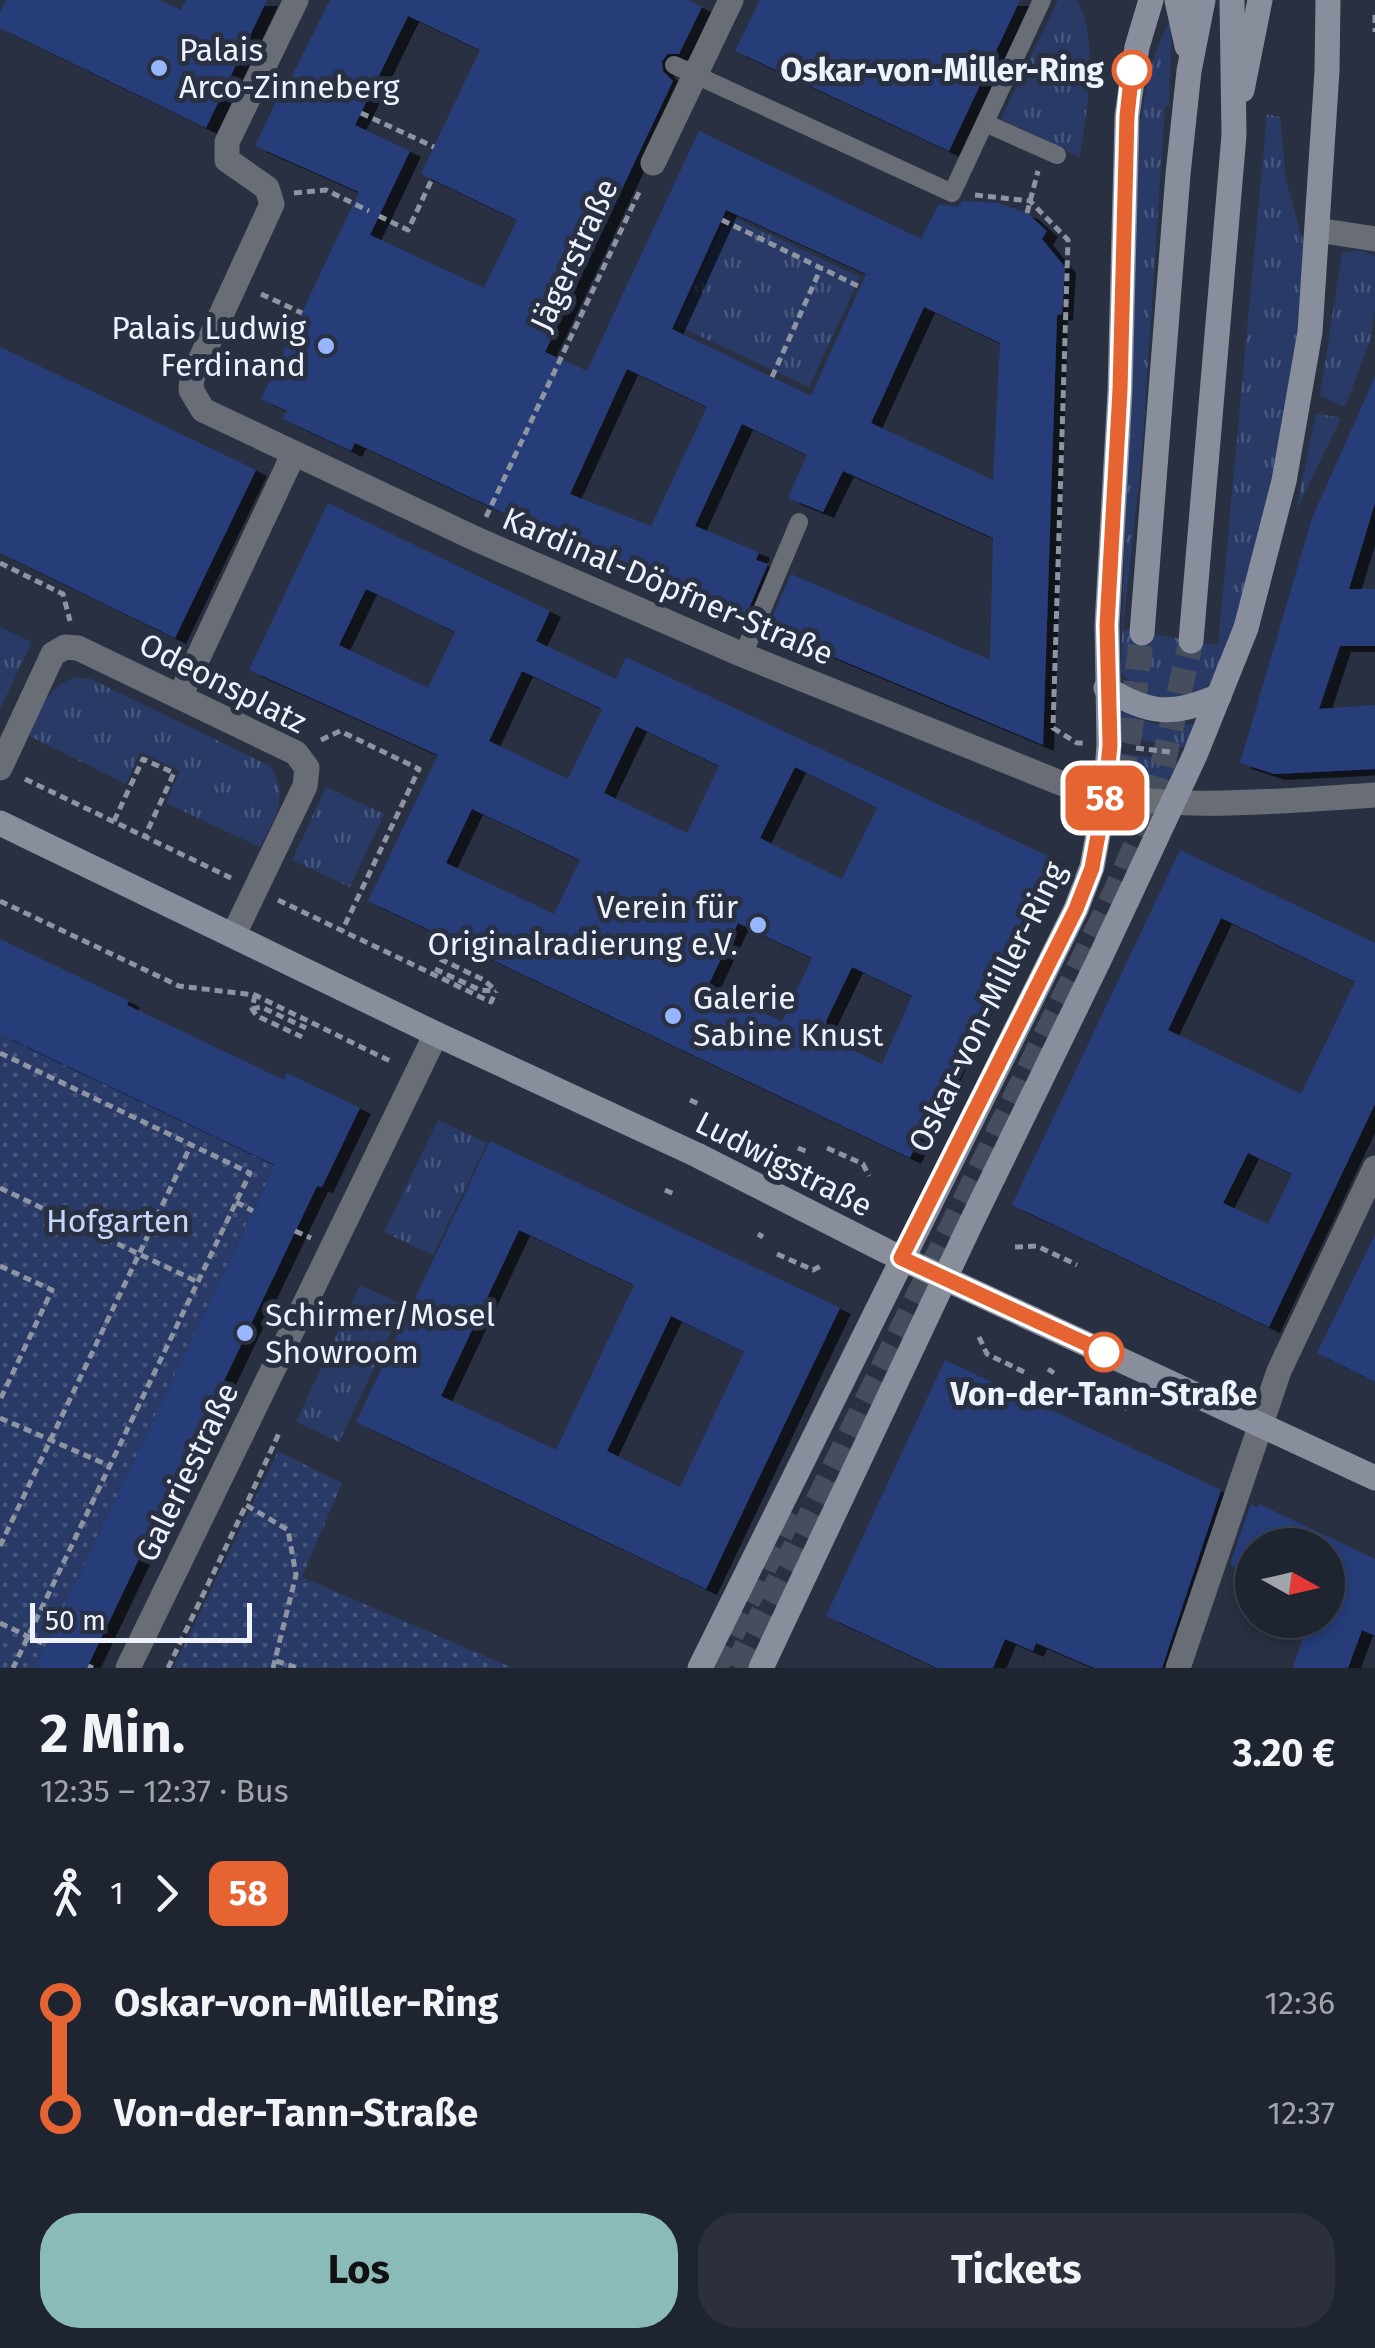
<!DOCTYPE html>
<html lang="de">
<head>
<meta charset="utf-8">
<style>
	:root { --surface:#1f2431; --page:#2c303d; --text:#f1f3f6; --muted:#a1a4ab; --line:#3c414d; --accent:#8bbbb9 }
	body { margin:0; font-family:"Fira Sans",sans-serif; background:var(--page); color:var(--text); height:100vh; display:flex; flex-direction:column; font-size:38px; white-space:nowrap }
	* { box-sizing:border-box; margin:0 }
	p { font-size:32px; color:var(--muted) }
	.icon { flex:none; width:55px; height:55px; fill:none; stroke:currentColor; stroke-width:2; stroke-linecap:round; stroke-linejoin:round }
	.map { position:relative; height:1668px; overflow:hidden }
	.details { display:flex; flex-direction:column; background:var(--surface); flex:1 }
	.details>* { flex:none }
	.badge { padding:0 20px; border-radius:15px; font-size:35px; line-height:65px }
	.needle { width:65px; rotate:98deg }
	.tools { position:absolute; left:1235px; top:1528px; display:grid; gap:20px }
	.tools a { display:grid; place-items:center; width:110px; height:110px; border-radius:50%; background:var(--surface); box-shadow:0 5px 15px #0003,0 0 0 2px var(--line); font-size:50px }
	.scale { position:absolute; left:30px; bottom:25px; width:222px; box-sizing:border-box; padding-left:10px; border:5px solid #edf2fd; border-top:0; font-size:28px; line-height:35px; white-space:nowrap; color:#edf2fd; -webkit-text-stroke:8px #293041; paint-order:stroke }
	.map>.badge { position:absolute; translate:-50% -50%; box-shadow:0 0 0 5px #fff }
	.legs { display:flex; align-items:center; gap:15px; height:110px; padding:0 40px; font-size:32px }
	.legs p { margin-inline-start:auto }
	.headline { display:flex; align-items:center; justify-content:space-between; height:170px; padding:0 40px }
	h1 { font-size:55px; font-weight:700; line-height:75px }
	.cta { display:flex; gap:20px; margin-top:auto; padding:20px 40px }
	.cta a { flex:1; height:115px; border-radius:40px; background:var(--accent); color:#111; font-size:40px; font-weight:700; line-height:115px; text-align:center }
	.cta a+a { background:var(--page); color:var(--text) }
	ul { padding:0 40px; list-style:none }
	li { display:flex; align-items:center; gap:35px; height:110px; font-size:38px }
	li i { display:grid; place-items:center; width:15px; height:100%; margin:0 12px; background:currentColor }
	li i::after { content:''; width:25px; height:25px; margin:-12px; border:8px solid; border-radius:50%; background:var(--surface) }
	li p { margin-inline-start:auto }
	li:first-child i { background:linear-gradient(#0000 50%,currentColor 0) }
	li:last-child i { background:linear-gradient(currentColor 50%,#0000 0) }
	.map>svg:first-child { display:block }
	.grass { fill:url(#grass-tufts) }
	.park { fill:url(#park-dots) }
	.building { fill:#283d7a; fill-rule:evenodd; filter:url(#shadow) }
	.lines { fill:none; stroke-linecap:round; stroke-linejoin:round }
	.secondary-tunnel { stroke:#464d5d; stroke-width:25; stroke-dasharray:25 12; stroke-linecap:butt }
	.path { stroke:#8e94a2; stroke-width:5; stroke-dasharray:8 5; stroke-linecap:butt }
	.lane { stroke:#696d75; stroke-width:18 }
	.street { stroke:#696d75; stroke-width:25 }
	.secondary { stroke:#888e9c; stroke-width:25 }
	.line-1-casing { stroke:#fff; stroke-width:22 }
	.line-1 { stroke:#e66432; stroke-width:15 }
	.poi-dot { fill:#98b6fd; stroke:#293041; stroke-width:4 }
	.stop-1-dot { fill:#fff; stroke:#e66432; stroke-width:5 }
	.labels { text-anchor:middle; stroke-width:10; stroke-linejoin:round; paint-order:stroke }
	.poi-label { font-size:32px; fill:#edf2fd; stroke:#293041; text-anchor:start }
	.stop-label { font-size:32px; font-weight:bold; fill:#edf2fd; stroke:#293041; text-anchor:end }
	.street-label { font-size:32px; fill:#edf2fd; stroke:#293041 }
	.park-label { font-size:32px; fill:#c5d6fb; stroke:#293041 }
</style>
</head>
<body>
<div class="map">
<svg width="1375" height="1668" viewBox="0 0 1375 1668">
	<defs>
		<pattern id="grass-tufts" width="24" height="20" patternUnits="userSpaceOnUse" patternTransform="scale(2.5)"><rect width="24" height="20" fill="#293a66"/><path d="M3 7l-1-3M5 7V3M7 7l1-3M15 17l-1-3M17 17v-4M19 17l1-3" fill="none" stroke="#48577d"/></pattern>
		<pattern id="park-dots" width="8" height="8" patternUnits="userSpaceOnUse" patternTransform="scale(2.5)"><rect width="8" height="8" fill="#293a66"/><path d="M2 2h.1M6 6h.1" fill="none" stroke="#48577d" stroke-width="1.8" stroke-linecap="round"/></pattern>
		<filter id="shadow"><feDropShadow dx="11" dy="6" stdDeviation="0" flood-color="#0009"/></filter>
	</defs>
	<rect width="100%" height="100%" fill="#293041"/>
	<g class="grass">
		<path d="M1058,0H1076C1100,33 1087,118 1079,157L1001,119Z"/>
		<path d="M1172,18L1169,106H1165L1142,453L1123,629L1218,645L1267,114L1280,117L1286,180L1305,249L1301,338L1281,448L1236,624L1219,670L1207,687L1186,699L1172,701L1140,694L1121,672C1124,563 1127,455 1130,346C1133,261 1127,87 1172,18Z"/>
		<polygon points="728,215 860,277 809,387 676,325"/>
		<polygon points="1359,250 1375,256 1375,311 1370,340 1345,407 1320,396 1342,253"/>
		<polygon points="1316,413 1341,418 1296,511"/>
		<polygon points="0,627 32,642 0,709"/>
		<path d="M76,677L91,679L270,766C291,796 274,819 260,847L166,803L180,771L140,752L126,784L27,735C40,709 47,687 76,677Z"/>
		<path d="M1118,710C1150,723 1161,730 1197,723L1189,748L1120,737Z"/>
		<polygon points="1120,753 1183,762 1163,785 1142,786 1125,776"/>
		<polygon points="326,787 384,814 350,887 292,860"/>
		<polygon points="438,1120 487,1143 433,1255 384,1232"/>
		<polygon points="360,1285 404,1305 339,1442 296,1422"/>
	</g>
	<g class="park">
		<polygon points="0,1034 279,1167 258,1200 35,1668 0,1668"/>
		<polygon points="278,1451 342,1483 302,1577 513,1668 173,1668"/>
	</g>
	<g class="building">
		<polygon points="6,0 159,0 181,10 186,0 267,0 206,128 0,28 0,12"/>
		<path d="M330,0H688L702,7L679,54H668L662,61L663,71L673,81L545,352L587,371L699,131L921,239L939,204L958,207L962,201L998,203L1027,213L1047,231L1042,239L1065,267L1062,314L1057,315L1043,745L767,629L791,574L990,660L993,538L843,471L823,512L788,498L807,455L742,424L695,526L759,552L756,560L768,564L744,620L506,521L508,515L355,443L351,451L283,419L287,411L261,399L359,192L255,146L281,91L284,92ZM408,16L480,50L421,174L517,220L484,288L370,235L410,151L355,125ZM726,210L866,274L811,396L672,329ZM924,307L1000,343L993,480L871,423ZM627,369L707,407L651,526L570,494Z"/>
		<polygon points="760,0 1020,0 949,151 735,51"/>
		<polygon points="0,347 256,470 175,638 0,553"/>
		<polygon points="1375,377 1375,503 1349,589 1375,589 1375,646 1340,646 1319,709 1375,705 1375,769 1274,774 1240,763 1312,518"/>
		<path d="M328,503L550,611L536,641L616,679L626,657L1052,858L910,1158L368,901L438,755L249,670ZM366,589L455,632L428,688L339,645ZM522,671L602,709L568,779L489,741ZM636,726L719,766L687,833L604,793ZM795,767L877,808L842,879L760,838ZM472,809L580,860L554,914L446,863ZM738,923L812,958L782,1022L708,986ZM852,967L912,996L882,1064L830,1039L826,1021Z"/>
		<path d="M1180,850L1375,943V1104L1269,1327L1012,1205ZM1221,918L1355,982L1301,1094L1168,1030ZM1248,1153L1292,1174L1268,1224L1223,1203Z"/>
		<polygon points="0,939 129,1001 127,1005 284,1080 287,1073 360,1108 322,1187 317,1186 87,1668 35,1668 275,1165 0,1034"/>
		<path d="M490,1141L840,1308L706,1589L356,1422ZM519,1230L634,1285L556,1450L441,1396ZM671,1316L744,1352L680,1487L607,1451Z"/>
		<polygon points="1375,1235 1375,1382 1317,1353"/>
		<polygon points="945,1360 1221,1490 1162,1668 1094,1668 1036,1643 1033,1651 1005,1639 993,1668 937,1668 826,1616"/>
		<polygon points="1251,1504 1258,1508 1259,1504 1375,1559 1375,1636 1362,1630 1348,1668 1293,1668 1309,1620 1328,1620 1328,1545 1252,1545 1252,1575 1230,1565"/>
	</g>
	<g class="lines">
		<g class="secondary-tunnel">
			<polyline points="1114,816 1130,732 1142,633"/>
			<polyline points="715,1668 793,1509"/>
			<polyline points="736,1668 1108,908 1144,827 1160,777 1191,641"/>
		</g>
		<g class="path">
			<polyline points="1375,15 1375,32"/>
			<polyline points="361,113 434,147"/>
			<polyline points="294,193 326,190 369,211"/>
			<polyline points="975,195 1030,201 1068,240 1053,728 1077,743 1085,743"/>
			<polyline points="1027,213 1038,171"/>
			<polyline points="379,216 408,230 432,179"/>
			<polyline points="722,220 860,287"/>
			<polyline points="261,294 302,313"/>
			<polyline points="772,377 821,268"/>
			<polyline points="486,517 641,188"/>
			<polyline points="0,563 63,594 70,621"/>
			<polyline points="321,740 340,731 419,769 342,931"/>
			<polyline points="1136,748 1170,752"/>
			<polyline points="25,779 231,878"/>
			<polyline points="114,821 143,759 174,773 145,836"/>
			<polyline points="278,900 491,1002 496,991"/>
			<polyline points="0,901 179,986 255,995 392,1062"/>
			<polyline points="440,959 484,980 494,989"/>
			<polyline points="435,969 480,990 496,991"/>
			<polyline points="255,995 252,1009 257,1016 302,1037"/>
			<polyline points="252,1009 261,1007 306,1028"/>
			<polyline points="0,1053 250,1173 13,1668"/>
			<polyline points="690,1100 699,1104"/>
			<polyline points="798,1148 808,1152"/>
			<polyline points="827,1148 863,1164 869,1176"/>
			<polyline points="0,1188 198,1282"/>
			<polyline points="665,1190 674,1194"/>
			<polyline points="236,1202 253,1211"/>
			<polyline points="295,1231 311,1238"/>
			<polyline points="758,1234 763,1237"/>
			<polyline points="1015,1247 1037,1246 1077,1265"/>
			<polyline points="777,1254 813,1270 823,1265"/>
			<polyline points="0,1266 52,1290 0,1400"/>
			<polyline points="979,1337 987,1354 1026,1373"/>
			<polyline points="1048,1369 1054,1373"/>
			<polyline points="1123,1406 1127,1409"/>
			<polyline points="0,1418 110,1466"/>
			<polyline points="0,1546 191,1145"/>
			<polyline points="0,1623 46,1645"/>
			<polyline points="276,1661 298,1668"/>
			<polyline points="88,1666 93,1668"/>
			<polyline points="168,1668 246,1505"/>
			<polyline points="273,1668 296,1575 288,1530 246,1505 280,1431"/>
		</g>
		<g class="lane">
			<polyline points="674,65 952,193 1042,0"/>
			<polyline points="985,123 1057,155"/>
			<polyline points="743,655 799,522"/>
		</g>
		<g class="street">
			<path d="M296,0L227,142V160L267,188L272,204L192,378L191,390L203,410L476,539L743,655L1073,788C1165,813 1280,801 1375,795"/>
			<polyline points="653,163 731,0"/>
			<polyline points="1317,230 1375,239"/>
			<polyline points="180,696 293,455"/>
			<polyline points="0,768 53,654 65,647 78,648 296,753 307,768 305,786 234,934"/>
			<polyline points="128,1668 436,1034"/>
			<polyline points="1178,1668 1279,1371 1375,1168"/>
		</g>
		<g class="secondary">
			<polyline points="1177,0 1187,46"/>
			<polyline points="1242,90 1260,0"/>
			<polyline points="1142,633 1178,174 1189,71 1203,0"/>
			<polyline points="1191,641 1234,135 1232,0"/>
			<path d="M1106,688C1149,715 1174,716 1219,696"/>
			<polyline points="0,823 436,1034 697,1155 886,1251 1375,1478"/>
			<polyline points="700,1668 1076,909 1092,867 1105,797 1109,745 1107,625 1120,391 1127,116 1137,47 1151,0"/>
			<polyline points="761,1668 971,1223 1099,960 1195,755 1246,628 1284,481 1310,332 1327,71 1328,0"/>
		</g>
	</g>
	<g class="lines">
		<g class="line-1-casing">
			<polyline id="line-1" points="1104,1352 901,1258 1076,909 1092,868 1105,797 1110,745 1107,625 1120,390 1127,116 1132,70"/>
		</g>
		<use href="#line-1" class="line-1"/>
	</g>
	<g class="poi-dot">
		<circle cx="159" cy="68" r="10"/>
		<circle cx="326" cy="346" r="10"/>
		<circle cx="758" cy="925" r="10"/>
		<circle cx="673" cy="1016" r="10"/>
		<circle cx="245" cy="1333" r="10"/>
	</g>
	<g class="stop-1-dot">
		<circle cx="1132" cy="70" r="18"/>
		<circle cx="1104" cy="1352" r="18"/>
	</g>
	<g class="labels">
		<g class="poi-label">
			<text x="179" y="61">Palais<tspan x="179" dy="37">Arco-Zinneberg</tspan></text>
			<text x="306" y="339" text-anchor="end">Palais Ludwig<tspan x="306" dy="37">Ferdinand</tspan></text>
			<text x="738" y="918" text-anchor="end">Verein für<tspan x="738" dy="37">Originalradierung e.V.</tspan></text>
			<text x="693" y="1009">Galerie<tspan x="693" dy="37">Sabine Knust</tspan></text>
			<text x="265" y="1326">Schirmer/Mosel<tspan x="265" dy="37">Showroom</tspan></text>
		</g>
		<g class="stop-label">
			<text x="1104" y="81">Oskar-von-Miller-Ring</text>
			<text x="1104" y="1405" text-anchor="middle">Von-der-Tann-Straße</text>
		</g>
		<g class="street-label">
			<text transform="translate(574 255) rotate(-65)" y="11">Jägerstraße</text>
			<text transform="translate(668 586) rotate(23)" y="11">Kardinal-Döpfner-Straße</text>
			<text transform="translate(223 683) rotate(27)" y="11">Odeonsplatz</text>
			<text transform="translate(987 1007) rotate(-64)" y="11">Oskar-von-Miller-Ring</text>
			<text transform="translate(784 1164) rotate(27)" y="11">Ludwigstraße</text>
			<text transform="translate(187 1472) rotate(-64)" y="11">Galeriestraße</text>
		</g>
		<g class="park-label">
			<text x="118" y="1232">Hofgarten</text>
		</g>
	</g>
</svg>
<div class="tools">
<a><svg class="needle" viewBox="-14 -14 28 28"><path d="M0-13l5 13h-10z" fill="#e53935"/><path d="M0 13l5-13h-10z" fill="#a1a4ab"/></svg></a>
</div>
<div class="scale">50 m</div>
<b class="badge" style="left:1105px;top:798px;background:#e66432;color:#fff">58</b>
</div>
<section class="details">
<div class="headline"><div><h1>2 Min.</h1><p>12:35 – 12:37 · Bus</p></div><b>3.20 €</b></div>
<div class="legs"><svg class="icon" aria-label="walk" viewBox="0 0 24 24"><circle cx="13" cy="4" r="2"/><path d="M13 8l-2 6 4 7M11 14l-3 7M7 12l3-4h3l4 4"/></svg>1<svg class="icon" aria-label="forward" viewBox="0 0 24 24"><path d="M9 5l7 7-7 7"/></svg><b class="badge" style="background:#e66432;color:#fff">58</b></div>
<ul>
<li><i style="color:#e66432"></i><b>Oskar-von-Miller-Ring</b><p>12:36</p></li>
<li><i style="color:#e66432"></i><b>Von-der-Tann-Straße</b><p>12:37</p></li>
</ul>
<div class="cta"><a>Los</a><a>Tickets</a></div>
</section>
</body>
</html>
